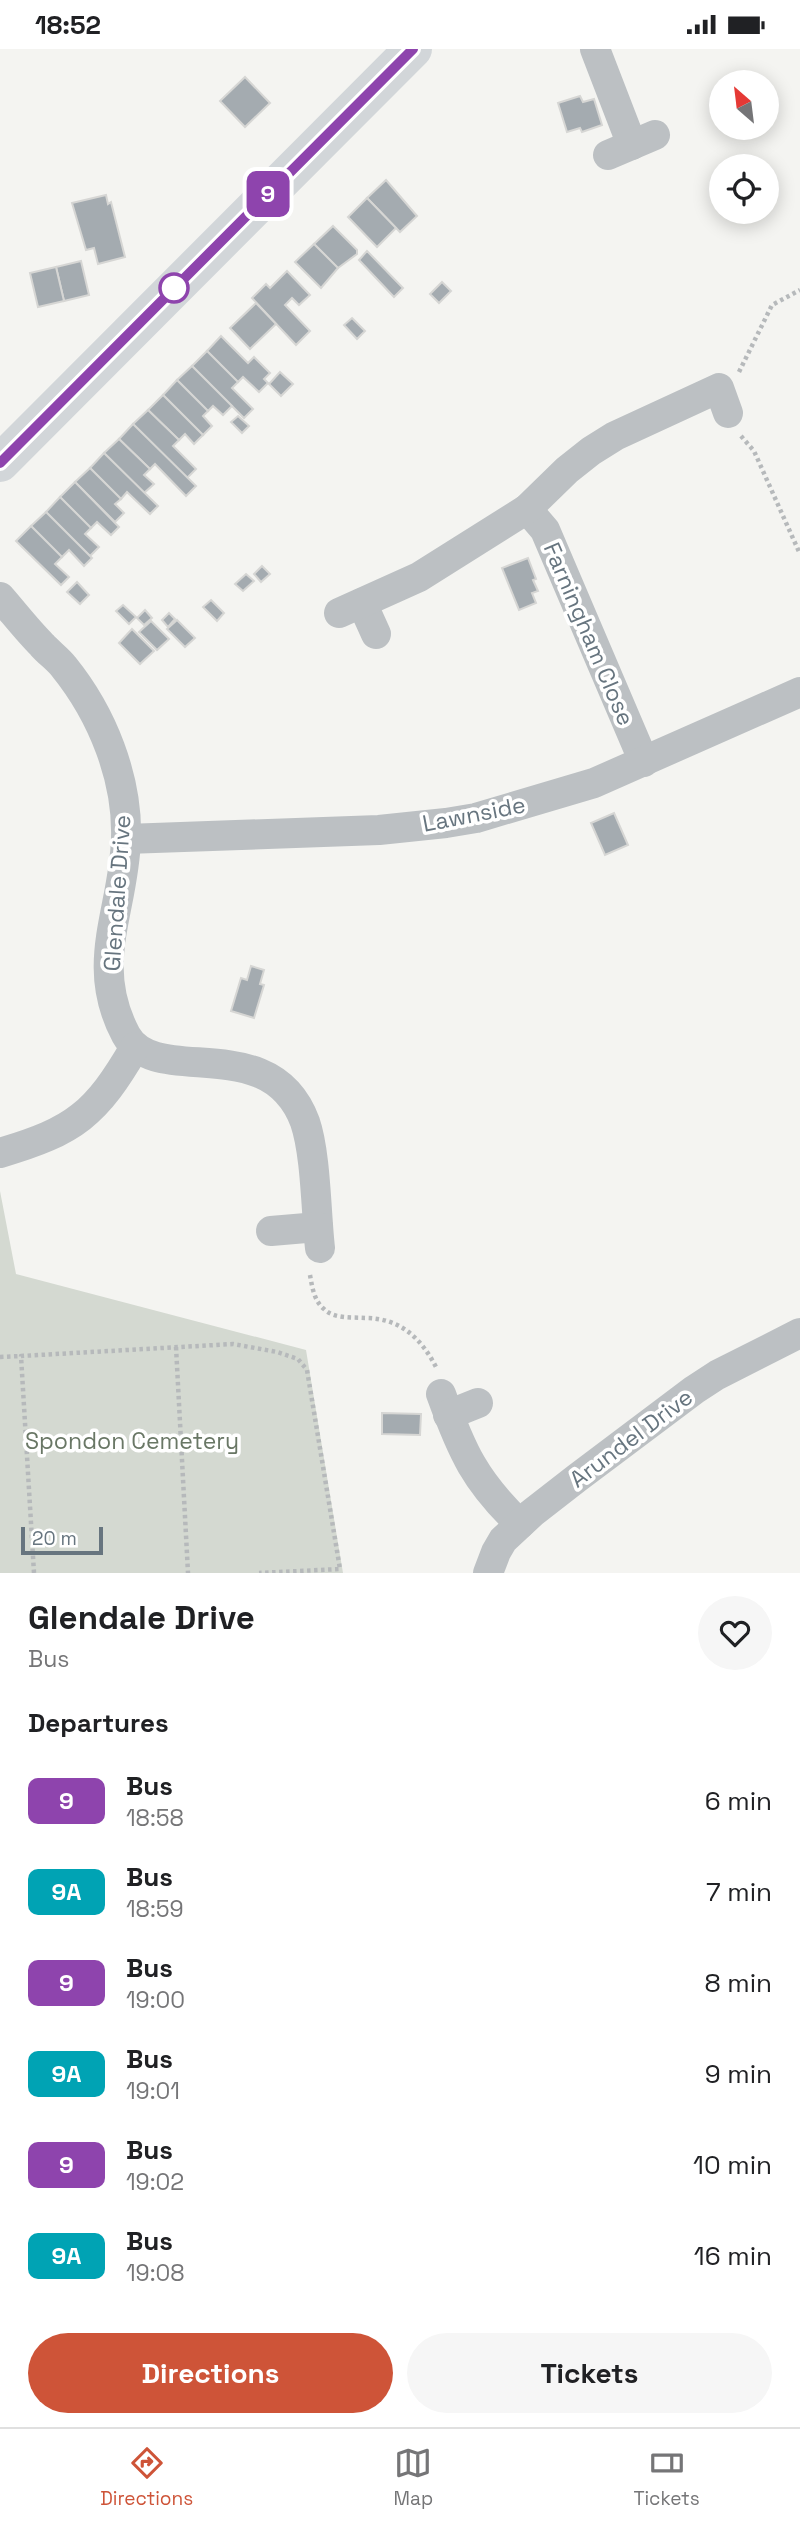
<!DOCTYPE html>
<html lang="en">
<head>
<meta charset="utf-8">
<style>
	:root { --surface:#fff; --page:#f6f6f6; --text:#202124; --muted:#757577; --line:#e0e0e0; --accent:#ce5438 }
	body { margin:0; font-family:"Space Grotesk",sans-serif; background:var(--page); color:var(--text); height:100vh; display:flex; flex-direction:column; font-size:26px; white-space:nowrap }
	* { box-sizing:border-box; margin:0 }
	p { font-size:23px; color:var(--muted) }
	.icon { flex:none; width:38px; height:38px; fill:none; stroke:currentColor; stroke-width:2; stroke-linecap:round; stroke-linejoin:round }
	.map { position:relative; height:1524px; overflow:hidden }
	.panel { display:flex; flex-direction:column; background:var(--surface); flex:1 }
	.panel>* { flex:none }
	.badge { padding:0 14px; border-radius:10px; font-size:24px; line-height:46px }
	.needle { width:46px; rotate:332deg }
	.buttons { position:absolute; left:709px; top:21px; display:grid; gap:14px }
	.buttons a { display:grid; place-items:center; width:70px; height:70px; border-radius:50%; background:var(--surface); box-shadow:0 4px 18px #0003; font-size:35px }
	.scale { position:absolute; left:21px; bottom:18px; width:82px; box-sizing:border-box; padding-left:7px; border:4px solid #67757f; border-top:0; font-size:19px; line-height:24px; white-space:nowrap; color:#67757f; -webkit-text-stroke:5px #fff; paint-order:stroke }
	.map>.badge { position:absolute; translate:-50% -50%; box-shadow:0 0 0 4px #fff }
	h2 { padding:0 28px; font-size:26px; line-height:63px }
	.round { display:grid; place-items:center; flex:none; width:74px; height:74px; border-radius:37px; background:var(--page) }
	.summary { display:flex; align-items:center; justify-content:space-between; height:119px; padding:0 28px }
	h1 { font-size:33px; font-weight:600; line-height:52px }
	.cta { display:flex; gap:14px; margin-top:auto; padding:14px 28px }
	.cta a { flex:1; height:80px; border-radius:42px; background:var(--accent); color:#fff; font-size:28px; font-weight:600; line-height:80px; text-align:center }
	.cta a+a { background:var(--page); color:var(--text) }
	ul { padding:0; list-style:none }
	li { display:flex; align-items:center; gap:21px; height:91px; padding:0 28px }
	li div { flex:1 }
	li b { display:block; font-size:26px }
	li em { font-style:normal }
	li .badge { min-width:77px; font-weight:700; text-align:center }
	.status { display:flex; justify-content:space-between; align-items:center; height:49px; padding:0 35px; background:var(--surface); direction:ltr }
	.status svg { height:19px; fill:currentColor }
	.dock { display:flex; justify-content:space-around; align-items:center; height:98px; border-top:2px solid var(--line); background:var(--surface); font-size:19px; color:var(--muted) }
	.dock a { display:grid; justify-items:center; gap:4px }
	.dock .current { color:var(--accent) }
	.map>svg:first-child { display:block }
	.green { fill:#d4d9d1 }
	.building { fill:#a4abb0; stroke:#d6d6d4; stroke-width:2 }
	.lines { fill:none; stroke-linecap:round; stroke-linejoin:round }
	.path { stroke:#b6b9bb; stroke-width:4.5; stroke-dasharray:3.5 3.5; stroke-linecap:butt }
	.street { stroke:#bcc0c3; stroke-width:30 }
	.primary { stroke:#d2d6d9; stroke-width:38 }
	.line-casing { stroke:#fff; stroke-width:16 }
	.line { stroke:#8e44ad; stroke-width:10 }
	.stop-dot { fill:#fff; stroke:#8e44ad; stroke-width:3.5 }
	.labels { text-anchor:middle; stroke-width:7; stroke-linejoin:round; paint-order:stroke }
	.street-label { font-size:23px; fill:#67757f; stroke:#fff }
	.park-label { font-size:23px; fill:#697765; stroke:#fff }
</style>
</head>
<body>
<div class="status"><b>18:52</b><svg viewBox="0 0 49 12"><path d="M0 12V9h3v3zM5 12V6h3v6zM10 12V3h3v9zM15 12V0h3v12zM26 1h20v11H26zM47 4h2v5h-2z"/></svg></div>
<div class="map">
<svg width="800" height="1524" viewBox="0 0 800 1524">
	<rect width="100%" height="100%" fill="#f4f4f1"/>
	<polygon class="green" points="0,1142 16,1225 306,1301 343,1524 0,1524"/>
	<g class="building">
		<polygon points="245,28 270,54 245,78 220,52"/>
		<polygon points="580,47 583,53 594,50 602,76 582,83 580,79 567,83 558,54"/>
		<polygon points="386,131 417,167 400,183 367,149"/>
		<polygon points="106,146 108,155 111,153 125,208 98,215 94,199 86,201 72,154"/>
		<polygon points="367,149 396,179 377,198 348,168"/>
		<polygon points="333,177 357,201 357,205 338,219 314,195"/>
		<polygon points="314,195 338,219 321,239 295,213"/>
		<polygon points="367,202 403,239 394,248 359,211"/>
		<polygon points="81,212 89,246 64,252 56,218"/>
		<polygon points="56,218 64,252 38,258 30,224"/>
		<polygon points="287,222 310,246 299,256 292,249 285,256 310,282 296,296 252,249 266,235 270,239"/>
		<polygon points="442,233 451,242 439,254 430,245"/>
		<polygon points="256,254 276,275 250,300 230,279"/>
		<polygon points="352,269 365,282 357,290 344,276"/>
		<polygon points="221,287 248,314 254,308 270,324 264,330 268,334 259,343 243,328 238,333 207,302"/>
		<polygon points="207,302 238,333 232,339 253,360 244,369 192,317"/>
		<polygon points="192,317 232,357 223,366 213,357 208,362 177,331"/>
		<polygon points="280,323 293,335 281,347 269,335"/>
		<polygon points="177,331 208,362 203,367 212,377 203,386 163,346"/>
		<polygon points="163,346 203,386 194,395 185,385 179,391 148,361"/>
		<polygon points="148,361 179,391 173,397 196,420 187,429 133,375"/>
		<polygon points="238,367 249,377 242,384 231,373"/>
		<polygon points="133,375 196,437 186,447 155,415 150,420 119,390"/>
		<polygon points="119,390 150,420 144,426 154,435 144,444 104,404"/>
		<polygon points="104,404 158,457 150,465 127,443 121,450 90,419"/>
		<polygon points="90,419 121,450 115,455 124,464 115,473 75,433"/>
		<polygon points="75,433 119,478 111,486 97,473 91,479 60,448"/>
		<polygon points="60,448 91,479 85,485 99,498 90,507 46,463"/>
		<polygon points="46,463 92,509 84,517 69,501 62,508 31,477"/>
		<polygon points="31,477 62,508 55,515 69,528 61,536 16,492"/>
		<polygon points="528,509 536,530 533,531 538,542 532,544 536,554 519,561 502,519"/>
		<polygon points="262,517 270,525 261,533 254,525"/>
		<polygon points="246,525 254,532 243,542 235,535"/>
		<polygon points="77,533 89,546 80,555 67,543"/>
		<polygon points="211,551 224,564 217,572 203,558"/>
		<polygon points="123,556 136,568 129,575 116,562"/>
		<polygon points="145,561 152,569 144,576 137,569"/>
		<polygon points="169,564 175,570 168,578 162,571"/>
		<polygon points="177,571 195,589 185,598 167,580"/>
		<polygon points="151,572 169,590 157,601 139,583"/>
		<polygon points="132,580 154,602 140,615 119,594"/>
		<polygon points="614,764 628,796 605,806 591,774"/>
		<polygon points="251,917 264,921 260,935 264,936 254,969 231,962 241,929 247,931"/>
		<polygon points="382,1364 421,1365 420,1386 382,1385"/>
	</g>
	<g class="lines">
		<g class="path">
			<polyline points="739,323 772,256 800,241"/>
			<polyline points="741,387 754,402 800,505"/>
			<path d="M310,1226C312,1237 314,1252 324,1260C334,1270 351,1268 365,1269C400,1269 421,1289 436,1318"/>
			<polyline points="176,1298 188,1524"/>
			<polyline points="0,1308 21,1307"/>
			<polyline points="34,1524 21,1307 233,1295 277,1303 298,1310 307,1321 340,1520 259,1524"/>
		</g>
		<g class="street">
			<polyline points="595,0 632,96"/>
			<polyline points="608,106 655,86"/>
			<polyline points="527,460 545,481 644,713"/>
			<path d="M0,548C14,564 27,581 42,596C49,604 58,610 64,618C102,665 128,729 126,790C124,861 88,915 126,986C156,1040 270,979 305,1073C316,1105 316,1164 320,1199"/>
			<polyline points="362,554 376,585"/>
			<polyline points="339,564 419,528 527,460 567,421 591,402 615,387 719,339 728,364"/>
			<polyline points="126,790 379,781 446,774 476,769 594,734 800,643"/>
			<path d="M0,1104C75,1082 96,1065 135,998"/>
			<polyline points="271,1182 318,1178"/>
			<path d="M441,1345C462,1403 475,1432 520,1475"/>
			<polyline points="448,1366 478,1354"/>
			<polyline points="488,1524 496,1503 503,1491 532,1464 577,1429 694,1341 717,1326 800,1284"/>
		</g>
		<polyline class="primary" points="0,414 413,0"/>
	</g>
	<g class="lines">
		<g class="line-casing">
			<polyline id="line" points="0,414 413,0"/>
		</g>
		<use href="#line" class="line"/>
	</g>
	<circle class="stop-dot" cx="174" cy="239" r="14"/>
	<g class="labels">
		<g class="street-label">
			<text transform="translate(589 585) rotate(67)" y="8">Farningham Close</text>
			<text transform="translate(474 765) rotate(-11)" y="8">Lawnside</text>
			<text transform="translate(117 844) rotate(-86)" y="8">Glendale Drive</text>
			<text transform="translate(631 1389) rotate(-37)" y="8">Arundel Drive</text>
		</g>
		<g class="park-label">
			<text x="132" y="1400">Spondon Cemetery</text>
		</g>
	</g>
</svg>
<div class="buttons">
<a><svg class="needle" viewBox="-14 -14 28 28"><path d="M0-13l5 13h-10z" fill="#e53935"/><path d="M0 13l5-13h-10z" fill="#757577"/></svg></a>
<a><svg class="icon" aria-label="locate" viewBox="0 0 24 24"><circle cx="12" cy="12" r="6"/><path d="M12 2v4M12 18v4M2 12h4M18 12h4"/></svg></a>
</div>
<div class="scale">20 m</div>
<b class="badge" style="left:268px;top:145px;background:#8e44ad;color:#fff">9</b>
</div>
<section class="panel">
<div class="summary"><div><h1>Glendale Drive</h1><p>Bus</p></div><a class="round"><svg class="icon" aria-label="heart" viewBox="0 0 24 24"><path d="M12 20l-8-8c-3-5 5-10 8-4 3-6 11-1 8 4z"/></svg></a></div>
<h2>Departures</h2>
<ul>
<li><span class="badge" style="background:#8e44ad;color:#fff">9</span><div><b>Bus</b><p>18:58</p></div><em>6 min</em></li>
<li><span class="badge" style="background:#00a3b4;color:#fff">9A</span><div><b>Bus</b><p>18:59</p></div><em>7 min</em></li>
<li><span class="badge" style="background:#8e44ad;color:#fff">9</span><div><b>Bus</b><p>19:00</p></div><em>8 min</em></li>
<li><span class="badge" style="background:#00a3b4;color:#fff">9A</span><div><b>Bus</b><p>19:01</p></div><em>9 min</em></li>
<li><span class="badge" style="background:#8e44ad;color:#fff">9</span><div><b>Bus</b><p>19:02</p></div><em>10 min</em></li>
<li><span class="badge" style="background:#00a3b4;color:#fff">9A</span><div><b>Bus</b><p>19:08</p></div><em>16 min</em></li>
</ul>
<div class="cta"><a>Directions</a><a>Tickets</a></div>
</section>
<nav class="dock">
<a class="current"><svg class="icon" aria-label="directions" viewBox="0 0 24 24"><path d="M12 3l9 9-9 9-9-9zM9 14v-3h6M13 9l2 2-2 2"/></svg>Directions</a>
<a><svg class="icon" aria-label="map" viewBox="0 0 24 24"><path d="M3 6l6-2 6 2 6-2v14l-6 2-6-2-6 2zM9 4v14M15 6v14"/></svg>Map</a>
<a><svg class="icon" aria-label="tickets" viewBox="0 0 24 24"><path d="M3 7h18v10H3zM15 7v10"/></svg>Tickets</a>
</nav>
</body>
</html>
